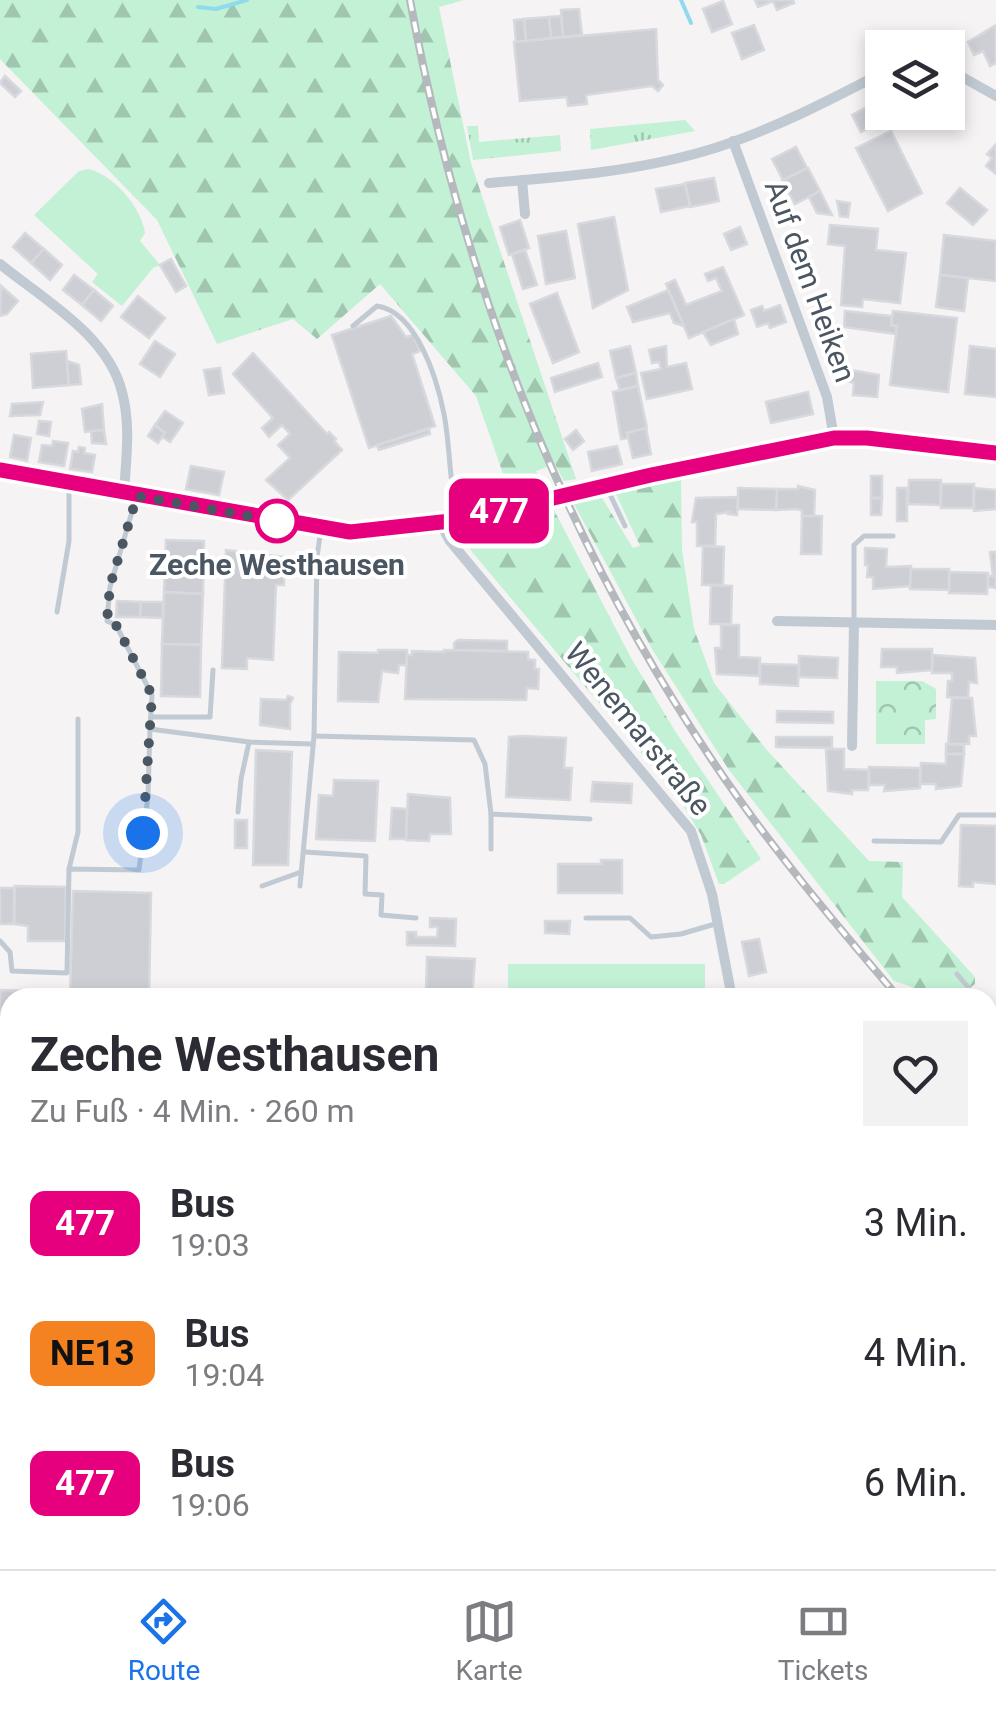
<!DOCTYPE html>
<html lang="de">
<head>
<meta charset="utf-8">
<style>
	:root { --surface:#fff; --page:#f2f2f3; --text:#2b2b33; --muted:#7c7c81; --line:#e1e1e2; --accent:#1a73e8 }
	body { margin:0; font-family:Roboto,sans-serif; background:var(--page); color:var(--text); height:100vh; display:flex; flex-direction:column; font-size:38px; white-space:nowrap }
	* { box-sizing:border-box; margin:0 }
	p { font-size:32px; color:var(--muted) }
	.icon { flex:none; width:55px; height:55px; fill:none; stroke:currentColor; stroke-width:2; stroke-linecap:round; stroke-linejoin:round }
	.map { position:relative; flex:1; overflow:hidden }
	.panel { position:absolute; left:0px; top:988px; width:998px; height:582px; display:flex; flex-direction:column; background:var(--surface); border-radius:30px 30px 0 0; box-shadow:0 5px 15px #0003 }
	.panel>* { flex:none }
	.badge { padding:0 20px; border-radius:15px; font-size:35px; line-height:65px }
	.buttons { position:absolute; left:865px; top:30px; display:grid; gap:20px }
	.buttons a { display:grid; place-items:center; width:100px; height:100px; border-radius:0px; background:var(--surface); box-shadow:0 5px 15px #0003; font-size:50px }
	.you { position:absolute; width:50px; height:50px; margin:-25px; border:8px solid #fff; border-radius:50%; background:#1a73e8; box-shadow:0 0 0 15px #1a73e833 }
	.map>.badge { position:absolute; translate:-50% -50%; box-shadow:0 0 0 5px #fff }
	.round { display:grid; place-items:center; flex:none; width:105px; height:105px; border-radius:0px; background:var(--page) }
	.head { display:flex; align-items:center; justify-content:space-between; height:170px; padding:0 30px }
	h1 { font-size:48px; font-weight:700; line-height:75px }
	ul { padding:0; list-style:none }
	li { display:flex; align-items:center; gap:30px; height:130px; padding:0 30px }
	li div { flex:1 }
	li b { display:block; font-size:38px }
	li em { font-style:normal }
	li .badge { min-width:110px; font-weight:700; text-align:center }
	.dock { display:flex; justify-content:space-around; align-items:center; height:140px; border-top:2px solid var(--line); background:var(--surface); font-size:28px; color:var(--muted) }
	.dock a { display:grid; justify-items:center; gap:5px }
	.dock .current { color:var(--accent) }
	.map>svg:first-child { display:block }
	.grass { fill:url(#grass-tufts) }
	.forest { fill:url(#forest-firs) }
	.park { fill:url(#park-crowns) }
	.garden { fill:#c3f1d5 }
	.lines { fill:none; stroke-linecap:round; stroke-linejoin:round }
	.stream { stroke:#90daee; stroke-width:4 }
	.building { fill:#cdcfd5; stroke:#d7d9de; stroke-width:2.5 }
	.service { stroke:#c1cad2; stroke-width:5 }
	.minor { stroke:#c1cad2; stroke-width:10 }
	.tertiary { stroke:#c1cad2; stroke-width:12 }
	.rail-casing { stroke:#b5b8bd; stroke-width:8 }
	.rail { stroke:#fff; stroke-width:4; stroke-dasharray:11; stroke-linecap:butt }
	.line-casing { stroke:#fff; stroke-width:22 }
	.line { stroke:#e6007e; stroke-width:15 }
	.walk { stroke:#4a5661; stroke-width:10; stroke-dasharray:0 18 }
	.stop-dot { fill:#fff; stroke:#e6007e; stroke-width:5 }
	.labels { text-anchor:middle; stroke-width:8; stroke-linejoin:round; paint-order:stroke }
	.street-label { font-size:30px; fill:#4a5661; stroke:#fff }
	.stop-label { font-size:30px; font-weight:bold; fill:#4a5661; stroke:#fff }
</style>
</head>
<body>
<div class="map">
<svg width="996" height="1569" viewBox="0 0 996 1569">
	<defs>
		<pattern id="grass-tufts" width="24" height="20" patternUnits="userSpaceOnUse" patternTransform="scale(2.5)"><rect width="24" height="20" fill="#c3f1d5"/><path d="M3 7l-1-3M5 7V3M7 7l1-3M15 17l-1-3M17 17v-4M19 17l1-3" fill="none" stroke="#a0c6b0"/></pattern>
		<pattern id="forest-firs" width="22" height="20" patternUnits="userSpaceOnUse" patternTransform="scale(2.5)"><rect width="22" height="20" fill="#c3f1d5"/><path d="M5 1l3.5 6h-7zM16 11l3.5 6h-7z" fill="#a0c6b0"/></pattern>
		<pattern id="park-crowns" width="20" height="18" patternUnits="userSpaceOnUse" patternTransform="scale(2.5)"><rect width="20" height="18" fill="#c3f1d5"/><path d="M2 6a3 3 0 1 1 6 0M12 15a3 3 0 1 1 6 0" fill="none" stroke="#a0c6b0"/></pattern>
	</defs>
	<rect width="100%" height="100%" fill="#f5f3f3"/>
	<g class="grass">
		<polygon points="685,120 695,131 591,150 590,129"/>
		<polygon points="467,126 478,126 479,142 560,135 561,151 473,160"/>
	</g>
	<g class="forest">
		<polygon points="0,0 464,0 439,7 471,163 576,479 564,481 555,464 536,471 544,487 511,497 476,396 380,284 317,339 293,319 217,344 157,220 0,59"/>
		<polygon points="681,478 682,550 694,629 714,683 765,748 869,861 903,862 902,897 975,977 975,984 958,997 919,998 912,987 894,981 729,770 652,649 574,504 602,498 633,548 640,546 616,494"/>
		<polygon points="554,510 631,658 675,731 761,859 724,884 719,884 701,835 678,797 462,540 463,533 467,531"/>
	</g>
	<polygon class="park" points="876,681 922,681 936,689 936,719 925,720 925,744 876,744"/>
	<g class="garden">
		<path d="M88,169C113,174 142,208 145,233L140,241L160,265L153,268L122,306L92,282L98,274L34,215L79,171Z"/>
		<rect x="508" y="964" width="197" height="33"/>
	</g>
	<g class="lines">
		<g class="stream">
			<polyline points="681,0 691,23"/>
			<polyline points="198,7 216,9 247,0"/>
		</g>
	</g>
	<g class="building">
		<polygon points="755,0 793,0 794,3 777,10 773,1 758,7"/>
		<polygon points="723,1 732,24 712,32 703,9"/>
		<polygon points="579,9 582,35 563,37 561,10"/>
		<polygon points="561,16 563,37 551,38 549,17"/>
		<polygon points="549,17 551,38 526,41 524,19"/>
		<polygon points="524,19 526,41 516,42 514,20"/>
		<polygon points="754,25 764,50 742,59 732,33"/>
		<polygon points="996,25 996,63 990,66 983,51 974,55 968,42"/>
		<polygon points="656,29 658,80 663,85 658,91 652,86 586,95 587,104 568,106 567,97 520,101 514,42"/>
		<polygon points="5,76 21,91 15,97 0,83"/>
		<polygon points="876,102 885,119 861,132 852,115"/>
		<polygon points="905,112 927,112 929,116 911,125"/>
		<polygon points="891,131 922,193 888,211 856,148"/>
		<polygon points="996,144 996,174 986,166 992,158 987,154"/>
		<polygon points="796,147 807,168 783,180 772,159"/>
		<polygon points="808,168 820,191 795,204 782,181"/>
		<polygon points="714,178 719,201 690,207 685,183"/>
		<polygon points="685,184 690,206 661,212 656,189"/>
		<polygon points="960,188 987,210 973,225 947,203"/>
		<polygon points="820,191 832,215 817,213 809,197"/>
		<polygon points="837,201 850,203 848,217 840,216"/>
		<polygon points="614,217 628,290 593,308 578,224"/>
		<polygon points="520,220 529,248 509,255 500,227"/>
		<polygon points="830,225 878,229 876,250 906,253 900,303 863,299 862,307 841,305 845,246 828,244"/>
		<polygon points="740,227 747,244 731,250 724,234"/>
		<polygon points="566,231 575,278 546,284 538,236"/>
		<polygon points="25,233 44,249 31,263 13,247"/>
		<polygon points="944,235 996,241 996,281 940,275"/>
		<polygon points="44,249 62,265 50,280 31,263"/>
		<polygon points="525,250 537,285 523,289 512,254"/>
		<polygon points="171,259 186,286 176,292 160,265"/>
		<polygon points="723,267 744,315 689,338 666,284 675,280 686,305 722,291 716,278 708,281 705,274"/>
		<polygon points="74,275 94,290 82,305 63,290"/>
		<polygon points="940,275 968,278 964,311 936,307"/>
		<polygon points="1,286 18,301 7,314 0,316"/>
		<polygon points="94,290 113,306 101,321 82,305"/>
		<polygon points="668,290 684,326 674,323 670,313 633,322 627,307"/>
		<polygon points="557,293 579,352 553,363 530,304"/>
		<polygon points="138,296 165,318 149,338 121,317"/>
		<polygon points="780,305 786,322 770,328 768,323 757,327 751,310 762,306 764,311"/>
		<polygon points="845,311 892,316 891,325 897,326 896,334 844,327"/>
		<polygon points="893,311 957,318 948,392 890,385 897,326 891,325"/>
		<polygon points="391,316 406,337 413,335 420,351 412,354 435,426 369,448 332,335"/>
		<polygon points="734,319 738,334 711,345 703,332"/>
		<polygon points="155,341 175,354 160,377 140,364"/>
		<polygon points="630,346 636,373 616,378 610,351"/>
		<polygon points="666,346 667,367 686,363 692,389 647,399 641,373 661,369 659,362 652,363 649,350"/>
		<polygon points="970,346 996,349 996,397 965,394"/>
		<polygon points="66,351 69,385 33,388 31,354"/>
		<polygon points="253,353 327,434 329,432 336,439 334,441 342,450 288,500 266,480 290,458 278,445 290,434 282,425 269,437 262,428 273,418 233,374"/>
		<polygon points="67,361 79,365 81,384 69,385"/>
		<polygon points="598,363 602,377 555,392 551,378"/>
		<polygon points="220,368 224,393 209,395 204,370"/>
		<polygon points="845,369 879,375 877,397 853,395 854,383 844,380"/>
		<polygon points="636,373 638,386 620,390 616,378"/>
		<polygon points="638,386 647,428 627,433 628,438 621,439 613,392"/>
		<polygon points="808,392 813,414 771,423 766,402"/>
		<polygon points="43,402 40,415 10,416 12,404"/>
		<polygon points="102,404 104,430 85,432 82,409"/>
		<polygon points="165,411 183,423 170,442 162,437 165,433 155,425"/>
		<polygon points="39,421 51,422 49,436 37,434"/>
		<polygon points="155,425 165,433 158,443 148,436"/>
		<polygon points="646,428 651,454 633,458 627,433"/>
		<polygon points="429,429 430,434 379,450 377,445"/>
		<polygon points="104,430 106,444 92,443 91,431"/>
		<polygon points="576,430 584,441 573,450 565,439"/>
		<polygon points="14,435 31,438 27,461 10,457"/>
		<polygon points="53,441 68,443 64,466 39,462 42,445 52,446"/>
		<polygon points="617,446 622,464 592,471 588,452"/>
		<polygon points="79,447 85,448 84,453 95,455 92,472 70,469 73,451 78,452"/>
		<polygon points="191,466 224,472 219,495 186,489"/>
		<rect x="871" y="476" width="11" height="22"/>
		<polygon points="909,480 941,480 940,505 908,504"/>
		<polygon points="941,484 974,484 973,508 941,508"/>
		<polygon points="798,486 815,490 814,516 802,516 802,511 798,509 776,510 777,489 798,489"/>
		<polygon points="738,488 777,489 776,510 738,509"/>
		<rect x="897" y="488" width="10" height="33"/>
		<polygon points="974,488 996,490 996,509 974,511"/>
		<polygon points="738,497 737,515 728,514 729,512 716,514 715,546 697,546 697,522 692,522 696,498"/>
		<polygon points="871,498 882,498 881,515 871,515"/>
		<polygon points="802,516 822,516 821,554 801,554"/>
		<polygon points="166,540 204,541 203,594 164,592"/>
		<polygon points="703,546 724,547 723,585 702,585"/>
		<polygon points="865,548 887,549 886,567 911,566 910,586 873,589 873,577 867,577 868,565 865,565"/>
		<polygon points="226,550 285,557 284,585 276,585 273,660 247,658 247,669 222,668"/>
		<polygon points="990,552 996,552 996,588 988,587 988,576 993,576"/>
		<polygon points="911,569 949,569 949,590 910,589"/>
		<polygon points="950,572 988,573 987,594 949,593"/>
		<polygon points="711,585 732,586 731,624 710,624"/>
		<polygon points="164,592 203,594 201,645 162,644"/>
		<polygon points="117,601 141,602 140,617 116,617"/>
		<polygon points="141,602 163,602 163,618 140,617"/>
		<polygon points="721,625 739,625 739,657 760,658 759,676 717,674 715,648 721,648"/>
		<polygon points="458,640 507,641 507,651 454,650 454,643"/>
		<polygon points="162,644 201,645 200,697 161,696"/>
		<polygon points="882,649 932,649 932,670 897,673 897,667 881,667"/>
		<polygon points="378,650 407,650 407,665 399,665 398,673 382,671 378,702 338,701 339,652 378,653"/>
		<polygon points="444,650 528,652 528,659 535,660 535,669 539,669 538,689 527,688 526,700 405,699 407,655 412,655 412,651 444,652"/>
		<polygon points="933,655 975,658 977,683 969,682 968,698 947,697 948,681 952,681 952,673 932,673"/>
		<polygon points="799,656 838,658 837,678 799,677"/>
		<polygon points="760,664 799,665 798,686 760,684"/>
		<polygon points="288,696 293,698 290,704 290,729 260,725 261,699 286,700"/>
		<polygon points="952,698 972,698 976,736 969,736 969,744 948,744"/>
		<polygon points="777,711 833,712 833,723 777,722"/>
		<polygon points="522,736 566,738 564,768 572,768 570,800 506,797 509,737"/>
		<polygon points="776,737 832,737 832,748 776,747"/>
		<polygon points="946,744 964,745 964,754 946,754"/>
		<polygon points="826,749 844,749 844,769 869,770 868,790 852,790 852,794 828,791"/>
		<polygon points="256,750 292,752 288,865 253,865"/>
		<polygon points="946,754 964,754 961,786 936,789 936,784 920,784 921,763 946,764"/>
		<polygon points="869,767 920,768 920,788 884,791 885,785 869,785"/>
		<polygon points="334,780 378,781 375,841 316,839 319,795 333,796"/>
		<polygon points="593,782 632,784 631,803 591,801"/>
		<polygon points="408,794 450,798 451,834 430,834 429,841 406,840"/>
		<polygon points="392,808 407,809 406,839 390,839"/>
		<rect x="235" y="820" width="12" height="28"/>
		<polygon points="961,825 996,826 996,884 973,882 973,887 959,886"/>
		<polygon points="601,860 622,860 622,893 558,893 558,864 602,864"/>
		<polygon points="15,886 66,887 65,941 28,941 28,926 14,924"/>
		<rect x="0" y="888" width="14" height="36"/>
		<polygon points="73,891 151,893 149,998 70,998"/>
		<polygon points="430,918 456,919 455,946 407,945 407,932 416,932 416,937 437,937 438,927 430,927"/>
		<polygon points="545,921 570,921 569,934 545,933"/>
		<polygon points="759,939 766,972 749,976 742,942"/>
		<polygon points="427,957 475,959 472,998 421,998 421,990 426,990"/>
		<polygon points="0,990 61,992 60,998 10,998 10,1036 0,1036"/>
		<polygon points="0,1119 10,1120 10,1145 0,1144"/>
		<polygon points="996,1511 996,1530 988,1534 988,1514"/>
		<polygon points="988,1544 996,1563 982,1569 964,1569 961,1560 988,1560"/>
		<polygon points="231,1560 249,1560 251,1566 268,1560 291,1560 294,1569 220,1569 218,1565"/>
		<polygon points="399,1560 441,1560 444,1569 402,1569"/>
		<polygon points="441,1560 472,1560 475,1569 444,1569"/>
		<polygon points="943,1560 961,1560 964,1569 930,1569"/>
	</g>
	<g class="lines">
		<g class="service">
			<path d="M353,326L377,306C417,312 437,379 444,414C451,450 448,481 459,517"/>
			<polyline points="607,488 625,526"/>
			<polyline points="136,498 110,587 107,621 116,625 152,695 150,729 249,742 311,744"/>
			<polyline points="57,612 69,541 69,486"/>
			<polyline points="854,620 854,545 864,536 893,536"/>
			<polyline points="151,717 210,717 213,670"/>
			<polyline points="314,736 474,740 485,764 491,814"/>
			<polyline points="238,812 241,779 249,742"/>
			<polyline points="874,841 941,842 959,815 996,815"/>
			<polyline points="491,849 491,814 590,819"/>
			<polyline points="305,852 366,856 365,894 382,895 381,915 416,918"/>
			<polyline points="69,869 78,832 78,719"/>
			<polyline points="262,886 301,872"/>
			<polyline points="300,886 314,736 317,557 321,529"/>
			<polyline points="586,918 630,918 651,937 681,934 715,924"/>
			<polyline points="0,941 10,952 12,971 67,973 69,869 139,870 148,796 150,729"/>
			<polyline points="957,974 977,998"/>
			<polyline points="988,1009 996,1019"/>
			<polyline points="0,1049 10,1050"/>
			<polyline points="0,1217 10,1228"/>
			<polyline points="0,1264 1,1268"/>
		</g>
		<g class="minor">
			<polyline points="948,69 996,96"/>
			<polyline points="733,141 827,397 834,438"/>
			<polyline points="522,180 525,214"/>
			<path d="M489,183C565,177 642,171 715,148C774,129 828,101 882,73"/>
			<path d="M0,264C43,299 108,335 122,392C131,425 126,460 124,493"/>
			<polyline points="440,523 450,541 691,831 712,894 732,998"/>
			<polyline points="777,621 996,625"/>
			<polyline points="852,746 854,623"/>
			<polyline points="0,1196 10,1196"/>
			<polyline points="988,1364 996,1359"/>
			<polyline points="495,1560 496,1569"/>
			<polyline points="906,1565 920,1560"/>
		</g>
		<g class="tertiary">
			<polyline points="0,470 351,532 460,520 651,475 834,438 867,438 996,453"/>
			<polyline points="988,1289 996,1283"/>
			<polyline points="616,1569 628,1560"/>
		</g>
		<g class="rail-casing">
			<g id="rail">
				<path d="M410,0C461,274 556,528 712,760C768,844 833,921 899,998"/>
				<polyline points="988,1112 996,1122"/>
			</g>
		</g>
		<use href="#rail" class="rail"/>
	</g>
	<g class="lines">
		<g class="line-casing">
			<polyline id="line" points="0,470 350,532 460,520 651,475 834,438 867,438 996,453"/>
		</g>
		<use href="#line" class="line"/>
		<polyline class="walk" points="143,833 152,695 116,625 107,621 110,586 137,496 277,521"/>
	</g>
	<circle class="stop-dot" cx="277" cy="521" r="20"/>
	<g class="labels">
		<g class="street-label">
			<text transform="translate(810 281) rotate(70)" y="10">Auf dem Heiken</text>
			<text transform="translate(638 729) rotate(51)" y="10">Wenemarstraße</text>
		</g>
		<g class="stop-label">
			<text x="277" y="575">Zeche Westhausen</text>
		</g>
	</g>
</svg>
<div class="buttons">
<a><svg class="icon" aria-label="layers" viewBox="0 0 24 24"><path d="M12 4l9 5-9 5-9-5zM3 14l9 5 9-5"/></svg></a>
</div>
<div class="you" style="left:143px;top:833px"></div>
<b class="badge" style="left:499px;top:511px;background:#e6007e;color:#fff">477</b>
<section class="panel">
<div class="head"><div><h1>Zeche Westhausen</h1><p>Zu Fuß · 4 Min. · 260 m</p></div><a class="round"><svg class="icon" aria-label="heart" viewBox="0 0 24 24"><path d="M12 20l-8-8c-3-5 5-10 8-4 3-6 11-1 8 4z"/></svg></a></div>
<ul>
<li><span class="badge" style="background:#e6007e;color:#fff">477</span><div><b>Bus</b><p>19:03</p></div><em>3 Min.</em></li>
<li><span class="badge" style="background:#f58220;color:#111">NE13</span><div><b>Bus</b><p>19:04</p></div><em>4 Min.</em></li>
<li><span class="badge" style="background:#e6007e;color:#fff">477</span><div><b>Bus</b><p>19:06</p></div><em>6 Min.</em></li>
</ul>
</section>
</div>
<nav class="dock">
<a class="current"><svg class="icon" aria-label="directions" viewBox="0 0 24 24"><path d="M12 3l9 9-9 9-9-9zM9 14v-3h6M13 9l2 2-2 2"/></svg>Route</a>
<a><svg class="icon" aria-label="map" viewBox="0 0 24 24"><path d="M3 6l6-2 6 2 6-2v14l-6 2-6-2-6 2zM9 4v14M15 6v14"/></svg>Karte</a>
<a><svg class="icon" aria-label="tickets" viewBox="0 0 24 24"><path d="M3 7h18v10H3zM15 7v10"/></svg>Tickets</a>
</nav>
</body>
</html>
